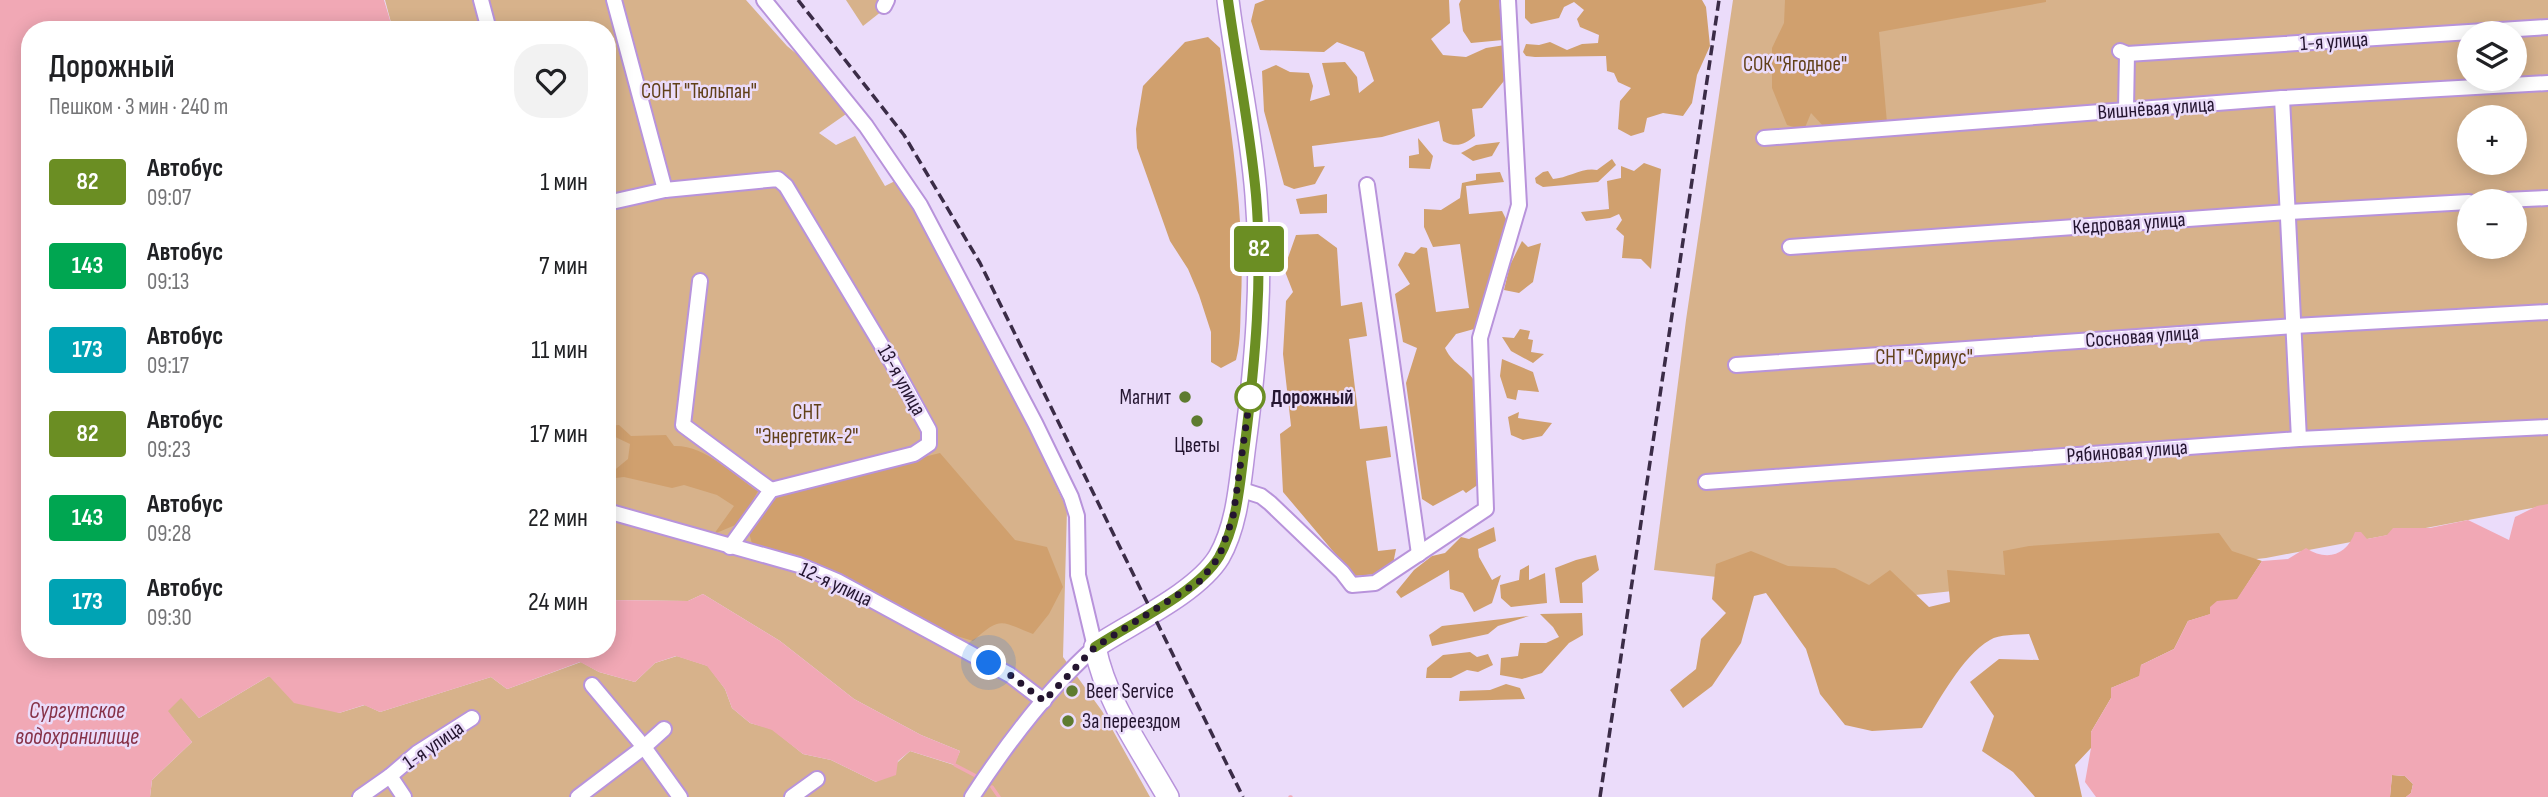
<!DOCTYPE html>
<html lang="ru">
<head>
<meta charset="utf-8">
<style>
	:root { --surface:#fff; --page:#f2f2f2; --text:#202124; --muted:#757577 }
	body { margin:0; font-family:"Sofia Sans Condensed",sans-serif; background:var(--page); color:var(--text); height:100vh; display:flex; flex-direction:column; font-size:26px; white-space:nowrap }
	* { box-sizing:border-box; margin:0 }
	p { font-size:23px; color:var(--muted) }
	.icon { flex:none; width:38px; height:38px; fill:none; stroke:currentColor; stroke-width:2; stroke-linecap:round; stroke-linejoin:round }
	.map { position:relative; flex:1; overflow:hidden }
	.side { position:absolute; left:21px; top:21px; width:595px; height:637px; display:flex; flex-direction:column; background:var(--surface); border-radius:28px; box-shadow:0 4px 18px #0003 }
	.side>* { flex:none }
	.badge { padding:0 14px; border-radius:5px; font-size:24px; line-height:46px }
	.fabs { position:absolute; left:2457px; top:21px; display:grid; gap:14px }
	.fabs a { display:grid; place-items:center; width:70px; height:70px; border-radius:50%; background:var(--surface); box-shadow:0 4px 18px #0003; font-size:35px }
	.you { position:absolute; width:35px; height:35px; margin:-18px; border:5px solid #fff; border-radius:50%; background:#1a73e8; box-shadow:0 0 0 10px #1a73e833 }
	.map>.badge { position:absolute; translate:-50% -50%; box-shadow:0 0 0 4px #fff }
	.round { display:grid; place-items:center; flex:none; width:74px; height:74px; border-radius:28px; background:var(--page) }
	.headline { display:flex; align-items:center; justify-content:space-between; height:119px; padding:0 28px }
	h1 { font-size:33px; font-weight:600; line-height:52px }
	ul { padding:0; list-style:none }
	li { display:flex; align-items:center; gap:21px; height:84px; padding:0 28px }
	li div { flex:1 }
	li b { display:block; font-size:26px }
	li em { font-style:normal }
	li .badge { min-width:77px; font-weight:700; text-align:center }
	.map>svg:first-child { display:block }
	.green { fill:#d7b28b; fill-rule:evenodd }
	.forest { fill:#d0a06e }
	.water { fill:#f1a8b5 }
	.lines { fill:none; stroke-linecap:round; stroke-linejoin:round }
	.stream { stroke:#f1a8b5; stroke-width:3.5 }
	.street-casing { stroke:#b893db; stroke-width:18 }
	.secondary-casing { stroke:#b893db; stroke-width:24 }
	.street { stroke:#fff; stroke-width:14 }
	.secondary { stroke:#fff; stroke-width:21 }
	.rail { stroke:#3b2c47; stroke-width:3.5; stroke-dasharray:10 5; stroke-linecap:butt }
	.line-casing { stroke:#fff; stroke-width:16 }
	.line { stroke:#6b8e23; stroke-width:10 }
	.walk { stroke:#241530; stroke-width:7; stroke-dasharray:0 12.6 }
	.poi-dot { fill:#5e7b30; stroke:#ebdcfa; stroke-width:2.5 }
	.stop-dot { fill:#fff; stroke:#6b8e23; stroke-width:3.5 }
	.labels { text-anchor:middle; stroke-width:5; stroke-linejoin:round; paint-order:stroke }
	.street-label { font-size:21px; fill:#241530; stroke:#ebdcfa }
	.park-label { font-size:21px; fill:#614019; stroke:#ebdcfa }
	.poi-label { font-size:21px; fill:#241530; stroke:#ebdcfa; text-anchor:start }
	.stop-label { font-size:21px; font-weight:bold; fill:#241530; stroke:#ebdcfa; text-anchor:start }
	.water-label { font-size:23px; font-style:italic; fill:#873248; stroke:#ebdcfa }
</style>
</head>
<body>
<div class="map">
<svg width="2548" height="797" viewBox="0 0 2548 797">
	<rect width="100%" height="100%" fill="#ebdcfa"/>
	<g class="green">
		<polygon points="385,0 746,0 787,46 803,59 849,112 819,133 836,145 855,136 885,186 899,179 1006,380 1067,509 1063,657 1102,711 1150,797 150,797 152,780 192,742 167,711 181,697 199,718 269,676 339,713 365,705 380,712 491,677 507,689 581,662 599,672 635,682 655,663 677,656 708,666 725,689 732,708 750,723 772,729 803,754 831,760 876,782 910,751 954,765 960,751 921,735 854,699 780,641 703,594 688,601 607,600 607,30 393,30"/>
		<polygon points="846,0 896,0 863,26"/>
		<path d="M1733,0H2548V505L2266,558L1896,597L1654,570L1686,320ZM2469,33H2515V79H2469ZM2469,117H2515V163H2469ZM2469,201H2515V247H2469Z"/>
	</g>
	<g class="forest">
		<path d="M1265,0H1449L1450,23L1431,39L1443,55L1466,57L1486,48L1505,45L1508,76L1482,108L1472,109L1475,136C1464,145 1456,148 1443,141L1439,121L1382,137L1312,146L1314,167L1325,166L1315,184L1294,189L1284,185L1264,111L1262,71L1276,65L1290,72L1309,73L1313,86L1310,101L1330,95L1322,63L1345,62L1357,77L1359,93L1374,81L1364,52L1337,42L1324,52L1260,50L1251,21L1255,4Z"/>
		<polygon points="1461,0 1499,0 1503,40 1471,43 1463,31 1459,4"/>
		<polygon points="1525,0 1702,0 1706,7 1710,46 1697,75 1692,103 1683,116 1663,113 1647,118 1644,132 1631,136 1618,129 1620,101 1631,88 1618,82 1614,73 1607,71 1606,56 1535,57 1526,56 1523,52 1526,44 1539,45 1550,42 1567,50 1582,44 1598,43 1599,35 1580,27 1577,19 1584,10 1574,2 1564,7 1559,18 1531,24 1525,18"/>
		<polygon points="1785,0 2046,0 2046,2 1879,32 1887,123 1826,129 1811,113 1804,130 1787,125 1772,88 1772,48 1784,23"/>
		<path d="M1208,37L1220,48C1231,132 1245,217 1241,301C1240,321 1241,341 1236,360L1221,368L1211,362V332L1199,295L1188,269L1170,241L1137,148L1136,129L1143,86L1185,42Z"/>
		<polygon points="1418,138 1433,156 1430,169 1409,168 1409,156 1419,154"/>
		<polygon points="1500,142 1492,156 1473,161 1461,153 1476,145"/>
		<path d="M1612,159L1616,165L1598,182L1543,187L1536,183L1535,178L1543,172L1548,171L1553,179C1568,178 1583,167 1597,170Z"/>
		<polygon points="1644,163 1661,169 1651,269 1641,259 1622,258 1624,236 1616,229 1622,220 1619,214 1610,218 1586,221 1581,212 1609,209 1607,181 1621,178 1621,166 1634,171"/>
		<path d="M1500,172L1504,182L1466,186L1469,214L1502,211L1510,227L1487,287L1486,313L1474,329L1456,334L1445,348C1454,367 1467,366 1476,384C1482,396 1479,466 1479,484L1466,493L1463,490L1433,506L1422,499L1406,383L1417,348L1403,342L1395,294L1410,284L1398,265L1405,252L1414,254L1421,247L1427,248L1436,312L1469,308L1460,244L1433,247L1424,227V209L1441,210L1460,198L1462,183L1476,180V174Z"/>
		<polygon points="1327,194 1327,213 1300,214 1296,199"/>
		<polygon points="1318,234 1337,248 1341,306 1362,302 1367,336 1349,339 1360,429 1387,426 1391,457 1366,461 1378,551 1396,549 1393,564 1378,574 1354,576 1283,492 1280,434 1291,426 1283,354 1286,301 1293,292 1284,269 1296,235"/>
		<polygon points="1522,241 1528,247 1541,243 1533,282 1519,293 1504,290 1510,265"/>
		<polygon points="1520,329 1530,331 1528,339 1533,340 1531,352 1544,354 1533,363 1511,351 1502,337 1514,338"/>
		<polygon points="1502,359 1533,372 1539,392 1518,390 1516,400 1507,398 1500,376"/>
		<polygon points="1519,412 1518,418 1552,423 1542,436 1523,440 1511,435 1508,417"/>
		<path d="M619,425L631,436L666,435L674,446C706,445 732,475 758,491L740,523L714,534L734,506L717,495L684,485L672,488L624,477L607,479V470L611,473L628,459L630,444L607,433V426Z"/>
		<path d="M940,453L1015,540L1047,547L1063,587L1049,614L1033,634C1000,621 1001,616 973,641L938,630L832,570L793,554L753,547L749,533L779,493Z"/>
		<polygon points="1494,527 1496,541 1478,549 1479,557 1492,580 1501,575 1492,603 1474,612 1463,593 1450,589 1449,570 1401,598 1396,592 1414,570 1432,556 1445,553 1461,537 1469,539"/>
		<path d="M2219,533L2232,551L2262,561L2237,600L2211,614L2188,621L2174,649L2141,665L2140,676L2111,688V698L2091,732V748L2075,765L2082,797H2035L2013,772L1982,751L1994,716L1970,682L1999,659L2039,660L2029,634C2017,635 1999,634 1990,640C1962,656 1939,701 1922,728L1872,731L1845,725L1820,694L1806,649L1766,593L1754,596L1741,643L1712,686L1683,708L1670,690L1696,669L1701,639L1726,613L1712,599L1716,564L1751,551L1788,566L1835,568L1869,585L1890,570L1929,607L1950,602L1947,570L2005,575L2003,551L2029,546Z"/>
		<polygon points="1596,555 1599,570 1582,583 1583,603 1560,603 1555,568 1576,560"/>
		<polygon points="1529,565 1529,580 1545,573 1547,603 1511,607 1501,598 1500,585 1519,580 1520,570"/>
		<polygon points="1582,613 1583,635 1569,643 1542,673 1522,679 1500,675 1501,658 1518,656 1520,643 1546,643 1559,637 1553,627 1540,614"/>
		<polygon points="1529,616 1498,626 1488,634 1432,646 1429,635 1442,626"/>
		<polygon points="1470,652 1477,657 1488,654 1493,665 1478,672 1467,670 1451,678 1426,678 1427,668 1443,655"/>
		<polygon points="1506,684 1520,688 1525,699 1459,701 1460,691 1490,690"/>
		<polygon points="2392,775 2405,776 2413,784 2411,793 2406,797 2390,797"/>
	</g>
	<g class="water">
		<polygon points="0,0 384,0 393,30 30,30 30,649 607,649 607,600 688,601 703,594 780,641 854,699 921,735 960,751 955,765 910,751 898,761 896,775 876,782 831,760 803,754 772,730 750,723 732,708 725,689 707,666 676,656 655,663 635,682 599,672 580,662 507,689 491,677 380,712 364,705 339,713 294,703 269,676 199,718 181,698 168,711 192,742 152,780 150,797 0,797"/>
		<path d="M2548,504V797H2406L2411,793L2413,784L2405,776L2392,775L2390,797H2096L2085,782L2091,748V732L2111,698V688L2139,676L2141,665L2174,649L2188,621L2210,614V607L2217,601L2237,599L2262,561L2288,559L2306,548C2327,562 2347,555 2355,532H2361L2367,539L2387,535L2393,528H2430L2468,520L2509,540L2515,517L2537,506Z"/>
	</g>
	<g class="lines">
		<g class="stream">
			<polyline points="955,765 976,776"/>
			<polyline points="992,787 999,797"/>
			<polyline points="1290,797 1291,797"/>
		</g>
		<g class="street-casing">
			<g id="street">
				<polyline points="481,0 489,30"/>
				<polyline points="614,0 665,190"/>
				<path d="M764,0L866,126L920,205L1035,423L1071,497L1077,516L1078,575L1095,647C1049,688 1006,745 972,797"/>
				<polyline points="884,6 887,0"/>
				<polyline points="2120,51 2127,54 2548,27"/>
				<polyline points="2282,98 2299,439"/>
				<polyline points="2126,110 2127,54"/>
				<polyline points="1764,138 2282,98 2548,83"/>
				<polyline points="1367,185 1419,554"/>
				<polyline points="2483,201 2548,198"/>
				<polyline points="607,203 665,190 778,179 786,186 891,361 929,430 929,444 914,454 771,490"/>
				<polyline points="1790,247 2289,212 2469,202"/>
				<polyline points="700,281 683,425 771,490 730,547"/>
				<polyline points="1736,365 2294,326 2548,312"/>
				<polyline points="1706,482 2299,439 2548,427"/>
				<polyline points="1239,489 1261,496 1270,503 1342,572 1352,585 1375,583 1486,509 1480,338 1519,205 1508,0"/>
				<polyline points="607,511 799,565 837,581 1010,675 1044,701"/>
				<polyline points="592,685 644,747 680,797"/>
				<polyline points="390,776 404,797"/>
				<polyline points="360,797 390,776 417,753 472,718"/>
				<polyline points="578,797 644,747 664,729"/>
				<polyline points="792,797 817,779"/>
			</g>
		</g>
		<g class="secondary-casing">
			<path id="secondary" d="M1168,797C1141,749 1106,702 1095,647C1131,623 1197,593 1219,557C1238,524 1240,481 1245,444C1256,362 1263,278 1256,195C1251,129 1236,65 1228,0"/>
		</g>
		<use href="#street" class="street"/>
		<use href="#secondary" class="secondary"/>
		<g class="rail">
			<polyline points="798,0 904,135 980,263 1243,797"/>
			<polyline points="1600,797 1719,0"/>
		</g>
	</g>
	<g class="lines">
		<g class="line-casing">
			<path id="line" d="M1095,647C1131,623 1197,593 1219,557C1238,524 1240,481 1245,444C1255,362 1263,278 1256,195C1250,129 1237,65 1228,0"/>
		</g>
		<use href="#line" class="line"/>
		<polyline class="walk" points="989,663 1010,675 1044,701 1095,647 1200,581 1219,557 1233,517 1250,397"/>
	</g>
	<g class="poi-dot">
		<circle cx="1185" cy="397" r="7"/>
		<circle cx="1197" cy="421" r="7"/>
		<circle cx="1072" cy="691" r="7"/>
		<circle cx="1068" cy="721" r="7"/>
	</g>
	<circle class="stop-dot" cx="1250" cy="397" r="14"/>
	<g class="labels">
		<g class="street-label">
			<text transform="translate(2334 41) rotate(-4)" y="7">1-я улица</text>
			<text transform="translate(2156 108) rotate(-4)" y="7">Вишнёвая улица</text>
			<text transform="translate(2129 223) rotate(-4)" y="7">Кедровая улица</text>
			<text transform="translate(2142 336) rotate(-4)" y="7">Сосновая улица</text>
			<text transform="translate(902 380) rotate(61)" y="7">13-я улица</text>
			<text transform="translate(2127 451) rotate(-4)" y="7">Рябиновая улица</text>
			<text transform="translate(836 584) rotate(25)" y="7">12-я улица</text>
			<text transform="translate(433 745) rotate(-35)" y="7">1-я улица</text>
		</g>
		<g class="park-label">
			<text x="1795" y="71">СОК "Ягодное"</text>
			<text x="699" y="98">СОНТ "Тюльпан"</text>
			<text x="1924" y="364">СНТ "Сириус"</text>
			<text x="807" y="419">СHТ<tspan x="807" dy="24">"Энергетик-2"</tspan></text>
		</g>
		<g class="poi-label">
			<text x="1171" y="404" text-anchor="end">Магнит</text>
			<text x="1197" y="452" text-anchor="middle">Цветы</text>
			<text x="1086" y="698">Beer Service</text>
			<text x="1082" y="728">За переездом</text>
		</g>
		<g class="stop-label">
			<text x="1271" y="404">Дорожный</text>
		</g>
		<g class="water-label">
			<text x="77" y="718">Сургутское<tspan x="77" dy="26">водохранилище</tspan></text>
		</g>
	</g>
</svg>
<div class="fabs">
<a><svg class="icon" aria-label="layers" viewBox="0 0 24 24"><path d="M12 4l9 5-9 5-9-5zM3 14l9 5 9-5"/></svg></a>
<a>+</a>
<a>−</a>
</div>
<div class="you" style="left:989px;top:663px"></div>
<b class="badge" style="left:1259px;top:249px;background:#6b8e23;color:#fff">82</b>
<section class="side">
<div class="headline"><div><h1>Дорожный</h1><p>Пешком · 3 мин · 240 m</p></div><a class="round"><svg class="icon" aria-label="heart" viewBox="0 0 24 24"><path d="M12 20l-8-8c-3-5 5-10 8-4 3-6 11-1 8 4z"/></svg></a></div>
<ul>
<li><span class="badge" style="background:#6b8e23;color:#fff">82</span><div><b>Автобус</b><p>09:07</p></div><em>1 мин</em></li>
<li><span class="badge" style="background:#00a651;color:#fff">143</span><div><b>Автобус</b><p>09:13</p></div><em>7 мин</em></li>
<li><span class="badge" style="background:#00a3b4;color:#fff">173</span><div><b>Автобус</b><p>09:17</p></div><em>11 мин</em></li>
<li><span class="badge" style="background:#6b8e23;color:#fff">82</span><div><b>Автобус</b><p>09:23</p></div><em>17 мин</em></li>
<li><span class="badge" style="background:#00a651;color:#fff">143</span><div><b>Автобус</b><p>09:28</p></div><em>22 мин</em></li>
<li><span class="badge" style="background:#00a3b4;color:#fff">173</span><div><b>Автобус</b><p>09:30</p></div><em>24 мин</em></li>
</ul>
</section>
</div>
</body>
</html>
